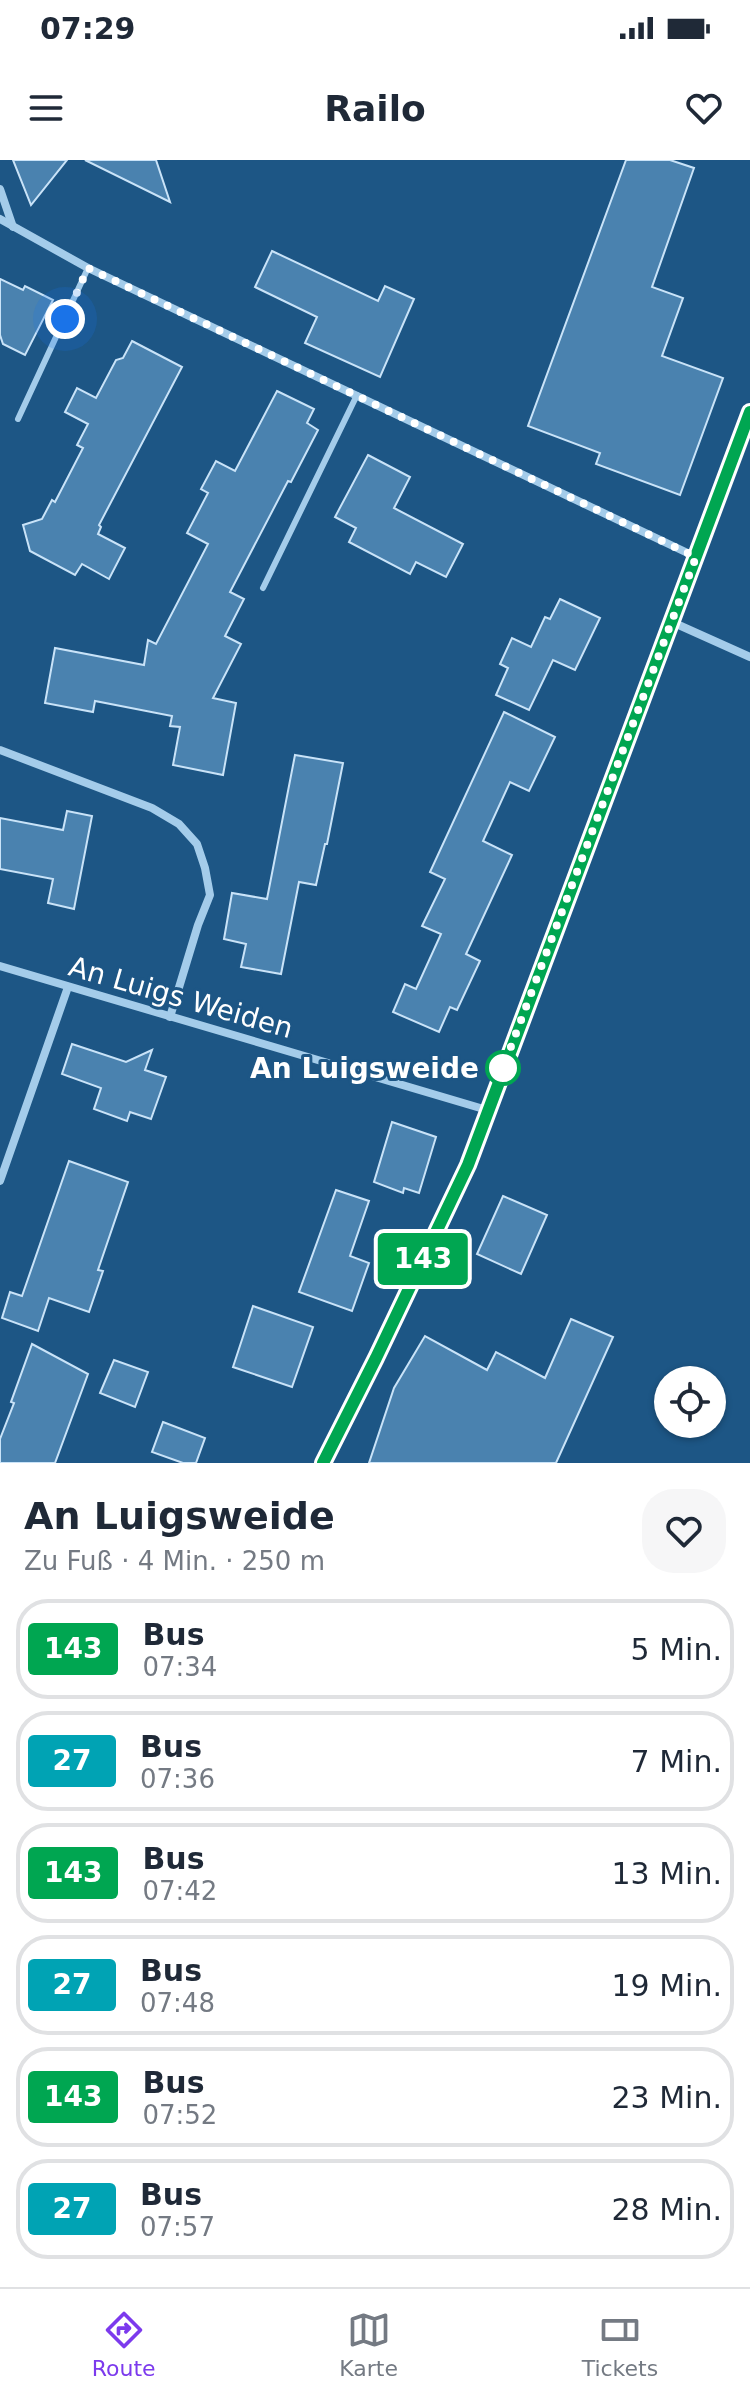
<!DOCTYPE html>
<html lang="de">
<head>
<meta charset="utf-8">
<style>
	:root { --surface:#fff; --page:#f6f6f7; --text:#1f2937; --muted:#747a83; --line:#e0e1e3; --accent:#7c3aed }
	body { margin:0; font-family:"DejaVu Sans",sans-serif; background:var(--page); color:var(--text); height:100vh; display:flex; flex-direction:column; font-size:30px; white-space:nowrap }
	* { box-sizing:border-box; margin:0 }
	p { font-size:26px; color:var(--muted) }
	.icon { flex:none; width:44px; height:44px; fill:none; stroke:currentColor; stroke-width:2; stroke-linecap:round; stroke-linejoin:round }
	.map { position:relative; height:1303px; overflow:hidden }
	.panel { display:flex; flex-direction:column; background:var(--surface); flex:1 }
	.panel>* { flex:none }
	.badge { padding:0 16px; border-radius:6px; font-size:28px; line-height:52px }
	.tools { position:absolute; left:654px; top:1206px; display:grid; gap:16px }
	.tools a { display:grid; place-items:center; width:72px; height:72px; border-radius:50%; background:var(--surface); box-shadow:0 2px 6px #0004; font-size:40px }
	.you { position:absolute; width:40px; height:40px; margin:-20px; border:6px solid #fff; border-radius:50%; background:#1a73e8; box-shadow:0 0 0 12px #1a73e833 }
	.map>.badge { position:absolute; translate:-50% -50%; box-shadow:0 0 0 4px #fff }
	.round { display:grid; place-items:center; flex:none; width:84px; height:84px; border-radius:32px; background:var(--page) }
	.overview { display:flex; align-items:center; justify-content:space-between; height:136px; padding:0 24px }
	h1 { font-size:38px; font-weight:800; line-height:60px }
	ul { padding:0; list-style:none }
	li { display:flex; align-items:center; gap:24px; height:100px; margin:0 16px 12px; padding:0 8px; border:4px solid var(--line); border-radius:32px }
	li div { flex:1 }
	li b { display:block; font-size:30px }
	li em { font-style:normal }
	li .badge { min-width:88px; font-weight:700; text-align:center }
	.status { display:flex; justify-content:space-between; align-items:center; height:56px; padding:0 40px; background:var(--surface); direction:ltr }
	.status svg { height:22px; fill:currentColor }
	header { display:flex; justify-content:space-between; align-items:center; height:104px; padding:0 24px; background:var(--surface); font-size:36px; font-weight:800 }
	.tabs { display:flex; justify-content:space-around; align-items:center; height:112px; border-top:2px solid var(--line); background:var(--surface); font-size:22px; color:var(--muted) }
	.tabs a { display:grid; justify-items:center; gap:4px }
	.tabs .active { color:var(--accent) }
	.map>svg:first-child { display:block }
	.building { fill:#4a82af; stroke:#c9e3f8; stroke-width:2 }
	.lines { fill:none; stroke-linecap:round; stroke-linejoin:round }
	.service { stroke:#a4ccea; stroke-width:6 }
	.minor { stroke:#a4ccea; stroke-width:8 }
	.line-casing { stroke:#fff; stroke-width:18 }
	.line { stroke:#00a651; stroke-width:12 }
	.walk { stroke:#fff; stroke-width:8; stroke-dasharray:0 14.4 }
	.stop-dot { fill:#fff; stroke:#00a651; stroke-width:4 }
	.labels { text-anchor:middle; stroke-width:6; stroke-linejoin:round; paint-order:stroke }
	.street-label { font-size:28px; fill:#fff; stroke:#1d5685 }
	.stop-label { font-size:28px; font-weight:bold; fill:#fff; stroke:#1d5685; text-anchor:end }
</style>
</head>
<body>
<div class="status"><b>07:29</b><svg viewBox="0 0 49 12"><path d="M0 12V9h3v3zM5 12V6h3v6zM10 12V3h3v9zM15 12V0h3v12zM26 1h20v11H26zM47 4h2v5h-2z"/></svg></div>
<header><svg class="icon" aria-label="menu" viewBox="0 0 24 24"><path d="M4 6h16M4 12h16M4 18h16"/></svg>Railo<svg class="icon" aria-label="heart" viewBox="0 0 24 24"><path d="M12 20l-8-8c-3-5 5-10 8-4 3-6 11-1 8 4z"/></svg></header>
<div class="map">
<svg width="750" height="1303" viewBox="0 0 750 1303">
	<rect width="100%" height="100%" fill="#1d5685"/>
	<g class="building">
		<polygon points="13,0 67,0 31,45"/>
		<polygon points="85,0 156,0 170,42"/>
		<polygon points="626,0 670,0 694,8 652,127 683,138 662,196 723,218 680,335 596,304 600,293 528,266"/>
		<polygon points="272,91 378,141 385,126 414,139 380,217 305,183 317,157 255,127"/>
		<polygon points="0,119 23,130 25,126 53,140 25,195 3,184 0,175"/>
		<polygon points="132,181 182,207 99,365 101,367 98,374 125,388 109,419 82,404 75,415 30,391 23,365 42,359 52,340 55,342 83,288 77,285 88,264 65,252 77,228 96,238 116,200 123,198"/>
		<polygon points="277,231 314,249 307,263 318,270 291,322 288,321 230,432 244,439 225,476 241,484 213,538 236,543 223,615 173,605 180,567 170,566 172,556 95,541 93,552 45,543 55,488 144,505 148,480 156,484 208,384 187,373 208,333 201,329 216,301 235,311"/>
		<polygon points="368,295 410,317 394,348 463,384 446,417 416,402 410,414 349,382 356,368 335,357"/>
		<polygon points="560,439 600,458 575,510 553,500 529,550 496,535 508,508 500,504 512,478 531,487 545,457 550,459"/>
		<polygon points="504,552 555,577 529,631 510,622 483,681 512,695 466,794 480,801 457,850 450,847 439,872 393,852 405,824 416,829 441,774 422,766 445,719 430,712"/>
		<polygon points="295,595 343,603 327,684 325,684 316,725 299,722 281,814 241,807 246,784 224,779 232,733 267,739"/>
		<polygon points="67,651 92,656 74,749 48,743 53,719 0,709 0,658 63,670"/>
		<polygon points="72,884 126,902 152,890 145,910 166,917 151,959 130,952 127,961 94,949 101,928 62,914"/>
		<polygon points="392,962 436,977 419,1033 404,1028 403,1033 374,1022"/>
		<polygon points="69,1001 128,1022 98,1110 103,1111 89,1152 49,1138 38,1171 2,1158 10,1132 22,1136"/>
		<polygon points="336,1030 369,1041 350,1096 369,1103 352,1151 299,1132"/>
		<polygon points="503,1036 547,1055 521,1114 477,1094"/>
		<polygon points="253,1146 313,1167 292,1227 233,1207"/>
		<polygon points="571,1159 613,1177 556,1303 369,1303 394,1228 425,1176 487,1210 496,1192 545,1218"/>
		<polygon points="32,1184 88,1214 55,1303 0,1303 0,1279 14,1243 11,1242"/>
		<polygon points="114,1200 148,1212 135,1247 100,1233"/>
		<polygon points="163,1262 205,1278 196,1303 183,1303 152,1292"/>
	</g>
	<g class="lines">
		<g class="service">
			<polyline points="18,259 88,108"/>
			<polyline points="263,428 357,235"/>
		</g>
		<g class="minor">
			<polyline points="0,29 13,67"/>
			<polyline points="0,59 88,108 696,397"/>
			<polyline points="672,462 750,497"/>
			<polyline points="0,590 152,648 179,664 197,684 205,708 210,735 198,765 170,857"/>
			<polyline points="0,806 487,950"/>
			<polyline points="0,1021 68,827"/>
			<polyline points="323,1303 376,1198 468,1005 750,252"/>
		</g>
	</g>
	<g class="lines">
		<g class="line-casing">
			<polyline id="line" points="323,1303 376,1198 468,1005 750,252"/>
		</g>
		<use href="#line" class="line"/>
		<polyline class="walk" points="65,159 88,108 696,397 498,921 503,908"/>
	</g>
	<circle class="stop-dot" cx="503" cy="908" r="16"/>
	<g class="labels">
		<g class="street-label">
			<text transform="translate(181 837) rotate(16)" y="10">An Luigs Weiden</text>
		</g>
		<g class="stop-label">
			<text x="479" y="918">An Luigsweide</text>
		</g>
	</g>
</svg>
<div class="tools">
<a><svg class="icon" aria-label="locate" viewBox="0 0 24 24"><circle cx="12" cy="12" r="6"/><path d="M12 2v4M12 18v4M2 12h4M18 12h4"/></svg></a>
</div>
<div class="you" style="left:65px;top:159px"></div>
<b class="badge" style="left:423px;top:1099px;background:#00a651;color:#fff">143</b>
</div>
<section class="panel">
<div class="overview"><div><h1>An Luigsweide</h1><p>Zu Fuß · 4 Min. · 250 m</p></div><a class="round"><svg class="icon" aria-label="heart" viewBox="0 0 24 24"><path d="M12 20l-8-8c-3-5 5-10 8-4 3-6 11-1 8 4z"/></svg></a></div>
<ul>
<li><span class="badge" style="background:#00a651;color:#fff">143</span><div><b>Bus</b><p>07:34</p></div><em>5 Min.</em></li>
<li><span class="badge" style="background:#00a3b4;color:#fff">27</span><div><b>Bus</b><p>07:36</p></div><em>7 Min.</em></li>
<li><span class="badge" style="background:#00a651;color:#fff">143</span><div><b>Bus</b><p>07:42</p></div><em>13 Min.</em></li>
<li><span class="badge" style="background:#00a3b4;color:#fff">27</span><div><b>Bus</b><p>07:48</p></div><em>19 Min.</em></li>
<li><span class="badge" style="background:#00a651;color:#fff">143</span><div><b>Bus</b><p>07:52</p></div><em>23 Min.</em></li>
<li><span class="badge" style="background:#00a3b4;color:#fff">27</span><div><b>Bus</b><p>07:57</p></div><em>28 Min.</em></li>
</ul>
</section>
<nav class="tabs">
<a class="active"><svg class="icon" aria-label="directions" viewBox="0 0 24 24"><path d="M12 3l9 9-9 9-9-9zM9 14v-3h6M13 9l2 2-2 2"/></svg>Route</a>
<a><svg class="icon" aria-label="map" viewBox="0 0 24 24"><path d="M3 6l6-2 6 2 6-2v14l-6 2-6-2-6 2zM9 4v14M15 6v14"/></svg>Karte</a>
<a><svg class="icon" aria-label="tickets" viewBox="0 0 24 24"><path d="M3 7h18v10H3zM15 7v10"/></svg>Tickets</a>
</nav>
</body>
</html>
